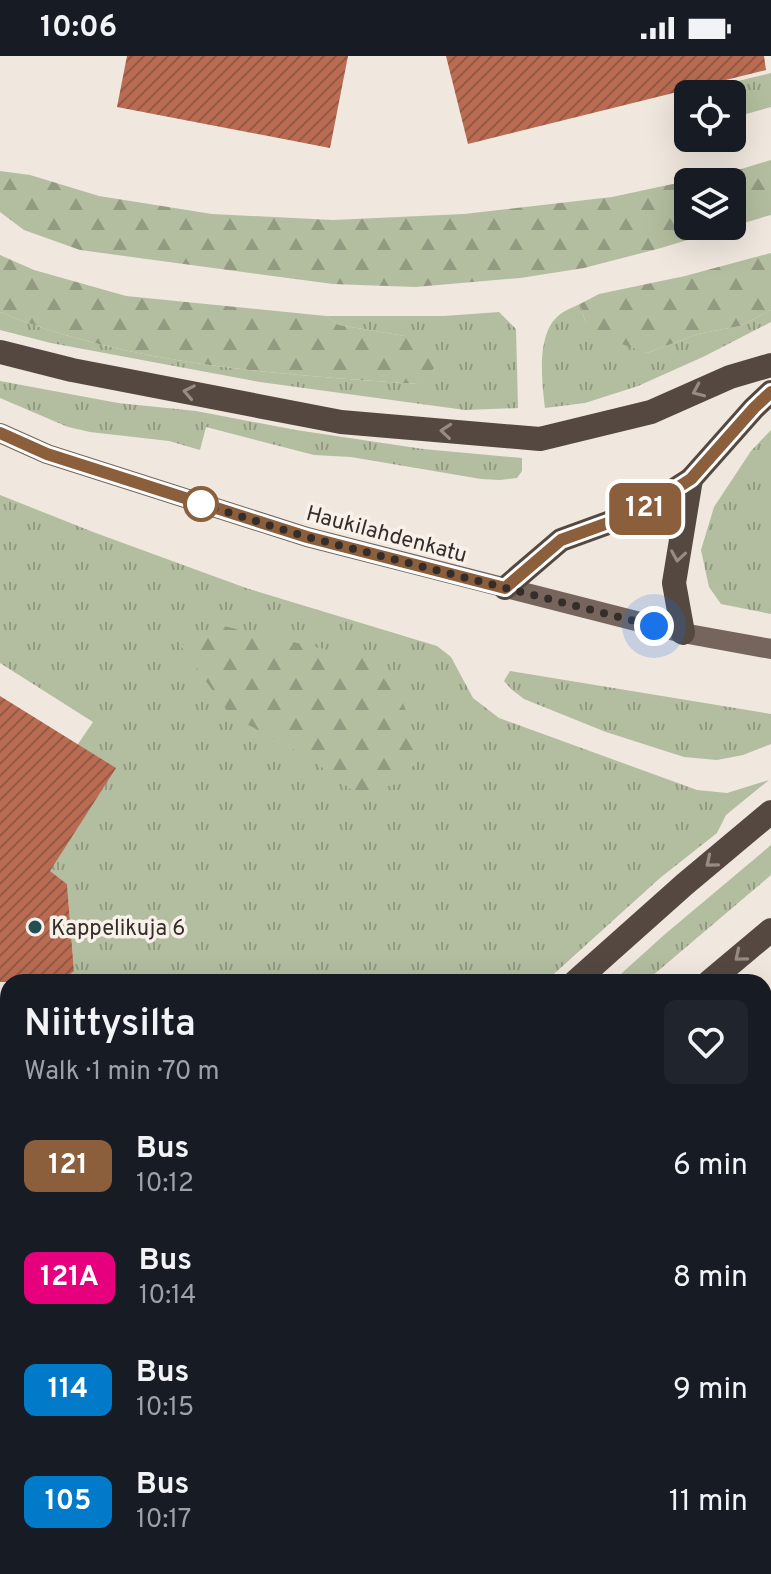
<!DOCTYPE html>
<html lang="en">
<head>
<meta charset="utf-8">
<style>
	:root { --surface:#171b24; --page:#20242c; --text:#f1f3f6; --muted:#9ea1a6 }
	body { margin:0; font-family:Overpass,sans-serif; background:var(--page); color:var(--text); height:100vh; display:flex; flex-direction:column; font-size:30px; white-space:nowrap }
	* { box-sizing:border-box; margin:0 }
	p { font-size:26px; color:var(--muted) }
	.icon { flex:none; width:44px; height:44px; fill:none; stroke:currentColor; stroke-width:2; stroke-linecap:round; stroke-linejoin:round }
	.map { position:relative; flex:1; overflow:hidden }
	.panel { position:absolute; left:0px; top:918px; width:772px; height:600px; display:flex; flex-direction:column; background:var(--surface); border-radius:24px 24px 0 0; box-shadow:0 8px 32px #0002 }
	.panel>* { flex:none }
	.badge { padding:0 16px; border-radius:12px; font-size:28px; line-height:52px }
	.controls { position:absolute; left:674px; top:24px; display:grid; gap:16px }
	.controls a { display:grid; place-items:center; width:72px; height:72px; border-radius:12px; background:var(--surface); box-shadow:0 8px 32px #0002; font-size:40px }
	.you { position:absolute; width:40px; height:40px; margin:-20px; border:6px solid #fff; border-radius:50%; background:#1a73e8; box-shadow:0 0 0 12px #1a73e833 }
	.map>.badge { position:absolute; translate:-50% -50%; box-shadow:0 0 0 4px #fff }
	.round { display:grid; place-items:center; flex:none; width:84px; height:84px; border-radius:12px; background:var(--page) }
	.summary { display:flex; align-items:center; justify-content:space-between; height:136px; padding:0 24px }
	h1 { font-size:38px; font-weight:600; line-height:60px }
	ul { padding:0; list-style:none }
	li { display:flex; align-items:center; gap:24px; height:112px; padding:0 24px }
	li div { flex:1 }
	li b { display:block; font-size:30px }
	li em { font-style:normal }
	li .badge { min-width:88px; font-weight:700; text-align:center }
	.status { display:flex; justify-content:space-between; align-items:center; height:56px; padding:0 40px; background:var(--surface); direction:ltr }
	.status svg { height:22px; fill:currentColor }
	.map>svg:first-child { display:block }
	.grass { fill:url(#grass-tufts) }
	.forest { fill:url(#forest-firs); fill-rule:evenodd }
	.building { fill:url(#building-hatch) }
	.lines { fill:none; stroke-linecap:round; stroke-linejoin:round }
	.major { stroke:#75655c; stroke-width:20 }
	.highway { stroke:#554841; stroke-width:24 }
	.oneway { stroke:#968c85 }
	.line-casing { stroke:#fff; stroke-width:18 }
	.line { stroke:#8b5e3c; stroke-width:12 }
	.walk { stroke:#352d29; stroke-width:8; stroke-dasharray:0 14.4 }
	.stop-dot { fill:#fff; stroke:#8b5e3c; stroke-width:4 }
	.poi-dot { fill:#234f52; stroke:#f8f1ea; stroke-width:3 }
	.labels { text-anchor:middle; stroke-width:7; stroke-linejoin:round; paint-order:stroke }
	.street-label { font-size:22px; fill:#352d29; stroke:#f8f1ea }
	.poi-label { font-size:22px; fill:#352d29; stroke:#f8f1ea; text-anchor:start }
</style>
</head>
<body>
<div class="status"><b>10:06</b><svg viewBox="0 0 49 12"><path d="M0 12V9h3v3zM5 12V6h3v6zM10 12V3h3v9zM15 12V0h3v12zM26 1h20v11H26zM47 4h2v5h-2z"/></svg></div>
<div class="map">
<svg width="771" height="1518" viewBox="0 0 771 1518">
	<defs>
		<pattern id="grass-tufts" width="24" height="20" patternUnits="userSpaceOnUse" patternTransform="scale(2)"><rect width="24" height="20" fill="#b3bd9f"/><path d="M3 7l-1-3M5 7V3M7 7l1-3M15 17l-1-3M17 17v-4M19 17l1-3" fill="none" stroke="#929a82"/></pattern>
		<pattern id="forest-firs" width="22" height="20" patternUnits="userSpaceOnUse" patternTransform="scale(2)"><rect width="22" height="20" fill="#b3bd9f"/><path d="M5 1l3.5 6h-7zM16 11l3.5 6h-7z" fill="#929a82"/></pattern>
		<pattern id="building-hatch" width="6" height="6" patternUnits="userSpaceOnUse" patternTransform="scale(2)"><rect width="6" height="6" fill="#b96c52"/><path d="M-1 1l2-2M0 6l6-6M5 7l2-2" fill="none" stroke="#975944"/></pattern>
	</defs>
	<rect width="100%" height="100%" fill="#f0e7de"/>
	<g class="grass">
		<polygon points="771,17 771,51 732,62 732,38 706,38 705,33"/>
		<path d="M580,248L586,268L647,297L698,278L740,270L771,254V266L705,300L638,330L585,347L545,352C542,327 536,279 558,260C563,255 574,251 580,248Z"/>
		<path d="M0,256C126,309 284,319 419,328L405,280L339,269L326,260H444L499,256L516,273L518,352L465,354L260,326L51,287L0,274Z"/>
		<polygon points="0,325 118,347 196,355 296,374 423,393 522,402 522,415 517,422 500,424 481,423 351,401 314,399 206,371 200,394 169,385 90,376 68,371 0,342"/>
		<polygon points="771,374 771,558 721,548 709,531 701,494 714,451 751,395"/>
		<polygon points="0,439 93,476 246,532 437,590 451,601 473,642 499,662 697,734 727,737 769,724 726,759 717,777 660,822 545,926 60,926 74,914 67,828 50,815 78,688 93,666 0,607"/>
		<polygon points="510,615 771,658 771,688 743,699 717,704 684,701 606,676 524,643 511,633 504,625"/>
		<polygon points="771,789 771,819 645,926 612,926 664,879"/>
		<polygon points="8,1130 8,1399 0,1406 0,1137"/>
		<polygon points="290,1510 401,1510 390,1518 280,1518"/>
	</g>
	<g class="forest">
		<path d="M771,104V159L767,160L661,192L584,212L520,222L415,231L333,228L80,194L24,174L0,156V115L30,119L99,140L212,158L333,164L464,158L612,141L738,114ZM732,126V170H688V126Z"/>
		<polygon points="771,197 771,254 740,270 698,278 647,297 605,282 586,268 580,248 599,238 685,220"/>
		<path d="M0,199L34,214L126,240L326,260L339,269L405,280L429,291L435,311L419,328C284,319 126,309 0,256Z"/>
		<polygon points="219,569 367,603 402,644 421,697 403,726 358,739 311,703 230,659 181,590"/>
		<polygon points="771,1297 771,1518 494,1518 504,1510 764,1510 764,1302"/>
	</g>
	<g class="building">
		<polygon points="127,0 348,0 330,92 117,51"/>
		<polygon points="446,0 764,0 766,14 468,88"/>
		<polygon points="0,640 116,712 50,815 67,828 74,915 60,926 0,926"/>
	</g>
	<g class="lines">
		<polyline class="major" points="0,377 47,398 307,481 683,577 771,593"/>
		<g class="highway">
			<polyline points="0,296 72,314 341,366 540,383 651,356 730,321 771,309"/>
			<polyline points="505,532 561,484 641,455 691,423 754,352 771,336"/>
			<polyline points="683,577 674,527 691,423"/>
			<polyline points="575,926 685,828 771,756"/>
			<polyline points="709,926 771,874"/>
			<polyline points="764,998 771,992"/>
			<polyline points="764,1089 771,1083"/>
			<polyline points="0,1441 8,1434"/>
			<polyline points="1,1518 11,1510"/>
			<polyline points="138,1518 148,1510"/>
		</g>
	</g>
	<defs><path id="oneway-chevron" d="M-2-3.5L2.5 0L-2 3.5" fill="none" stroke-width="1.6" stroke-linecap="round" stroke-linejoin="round" transform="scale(2)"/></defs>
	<g class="oneway">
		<use href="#oneway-chevron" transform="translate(698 335) rotate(156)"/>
		<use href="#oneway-chevron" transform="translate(189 336) rotate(-169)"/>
		<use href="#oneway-chevron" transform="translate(446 375) rotate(-175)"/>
		<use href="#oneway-chevron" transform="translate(678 500) rotate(99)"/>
		<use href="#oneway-chevron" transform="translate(711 806) rotate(140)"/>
		<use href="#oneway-chevron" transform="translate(740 900) rotate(140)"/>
	</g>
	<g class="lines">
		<g class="line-casing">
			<polyline id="line" points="0,377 47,398 307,481 505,532 561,484 641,455 691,423 754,352 771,336"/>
		</g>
		<use href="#line" class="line"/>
		<polyline class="walk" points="201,448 307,481 654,570"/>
	</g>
	<circle class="stop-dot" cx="201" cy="448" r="16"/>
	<circle class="poi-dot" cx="35" cy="871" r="8"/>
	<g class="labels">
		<g class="street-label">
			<text transform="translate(387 477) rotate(15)" y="8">Haukilahdenkatu</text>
		</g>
		<g class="poi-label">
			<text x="51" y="879">Kappelikuja 6</text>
		</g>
	</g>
</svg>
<div class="controls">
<a><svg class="icon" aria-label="locate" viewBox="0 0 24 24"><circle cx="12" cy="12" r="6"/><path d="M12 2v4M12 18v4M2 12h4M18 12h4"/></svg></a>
<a><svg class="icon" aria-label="layers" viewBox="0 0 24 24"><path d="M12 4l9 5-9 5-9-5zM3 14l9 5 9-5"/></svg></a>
</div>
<div class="you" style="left:654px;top:570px"></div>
<b class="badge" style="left:645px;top:453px;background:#8b5e3c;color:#fff">121</b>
<section class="panel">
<div class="summary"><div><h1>Niittysilta</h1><p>Walk · 1 min · 70 m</p></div><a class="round"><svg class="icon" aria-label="heart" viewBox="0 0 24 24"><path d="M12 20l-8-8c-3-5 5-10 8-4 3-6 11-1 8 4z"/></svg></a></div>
<ul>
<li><span class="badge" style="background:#8b5e3c;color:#fff">121</span><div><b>Bus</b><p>10:12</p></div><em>6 min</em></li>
<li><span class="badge" style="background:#e6007e;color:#fff">121A</span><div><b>Bus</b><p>10:14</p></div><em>8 min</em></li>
<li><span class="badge" style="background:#007ac9;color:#fff">114</span><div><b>Bus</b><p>10:15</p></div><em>9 min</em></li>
<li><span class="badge" style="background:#007ac9;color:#fff">105</span><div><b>Bus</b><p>10:17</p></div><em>11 min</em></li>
</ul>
</section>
</div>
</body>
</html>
